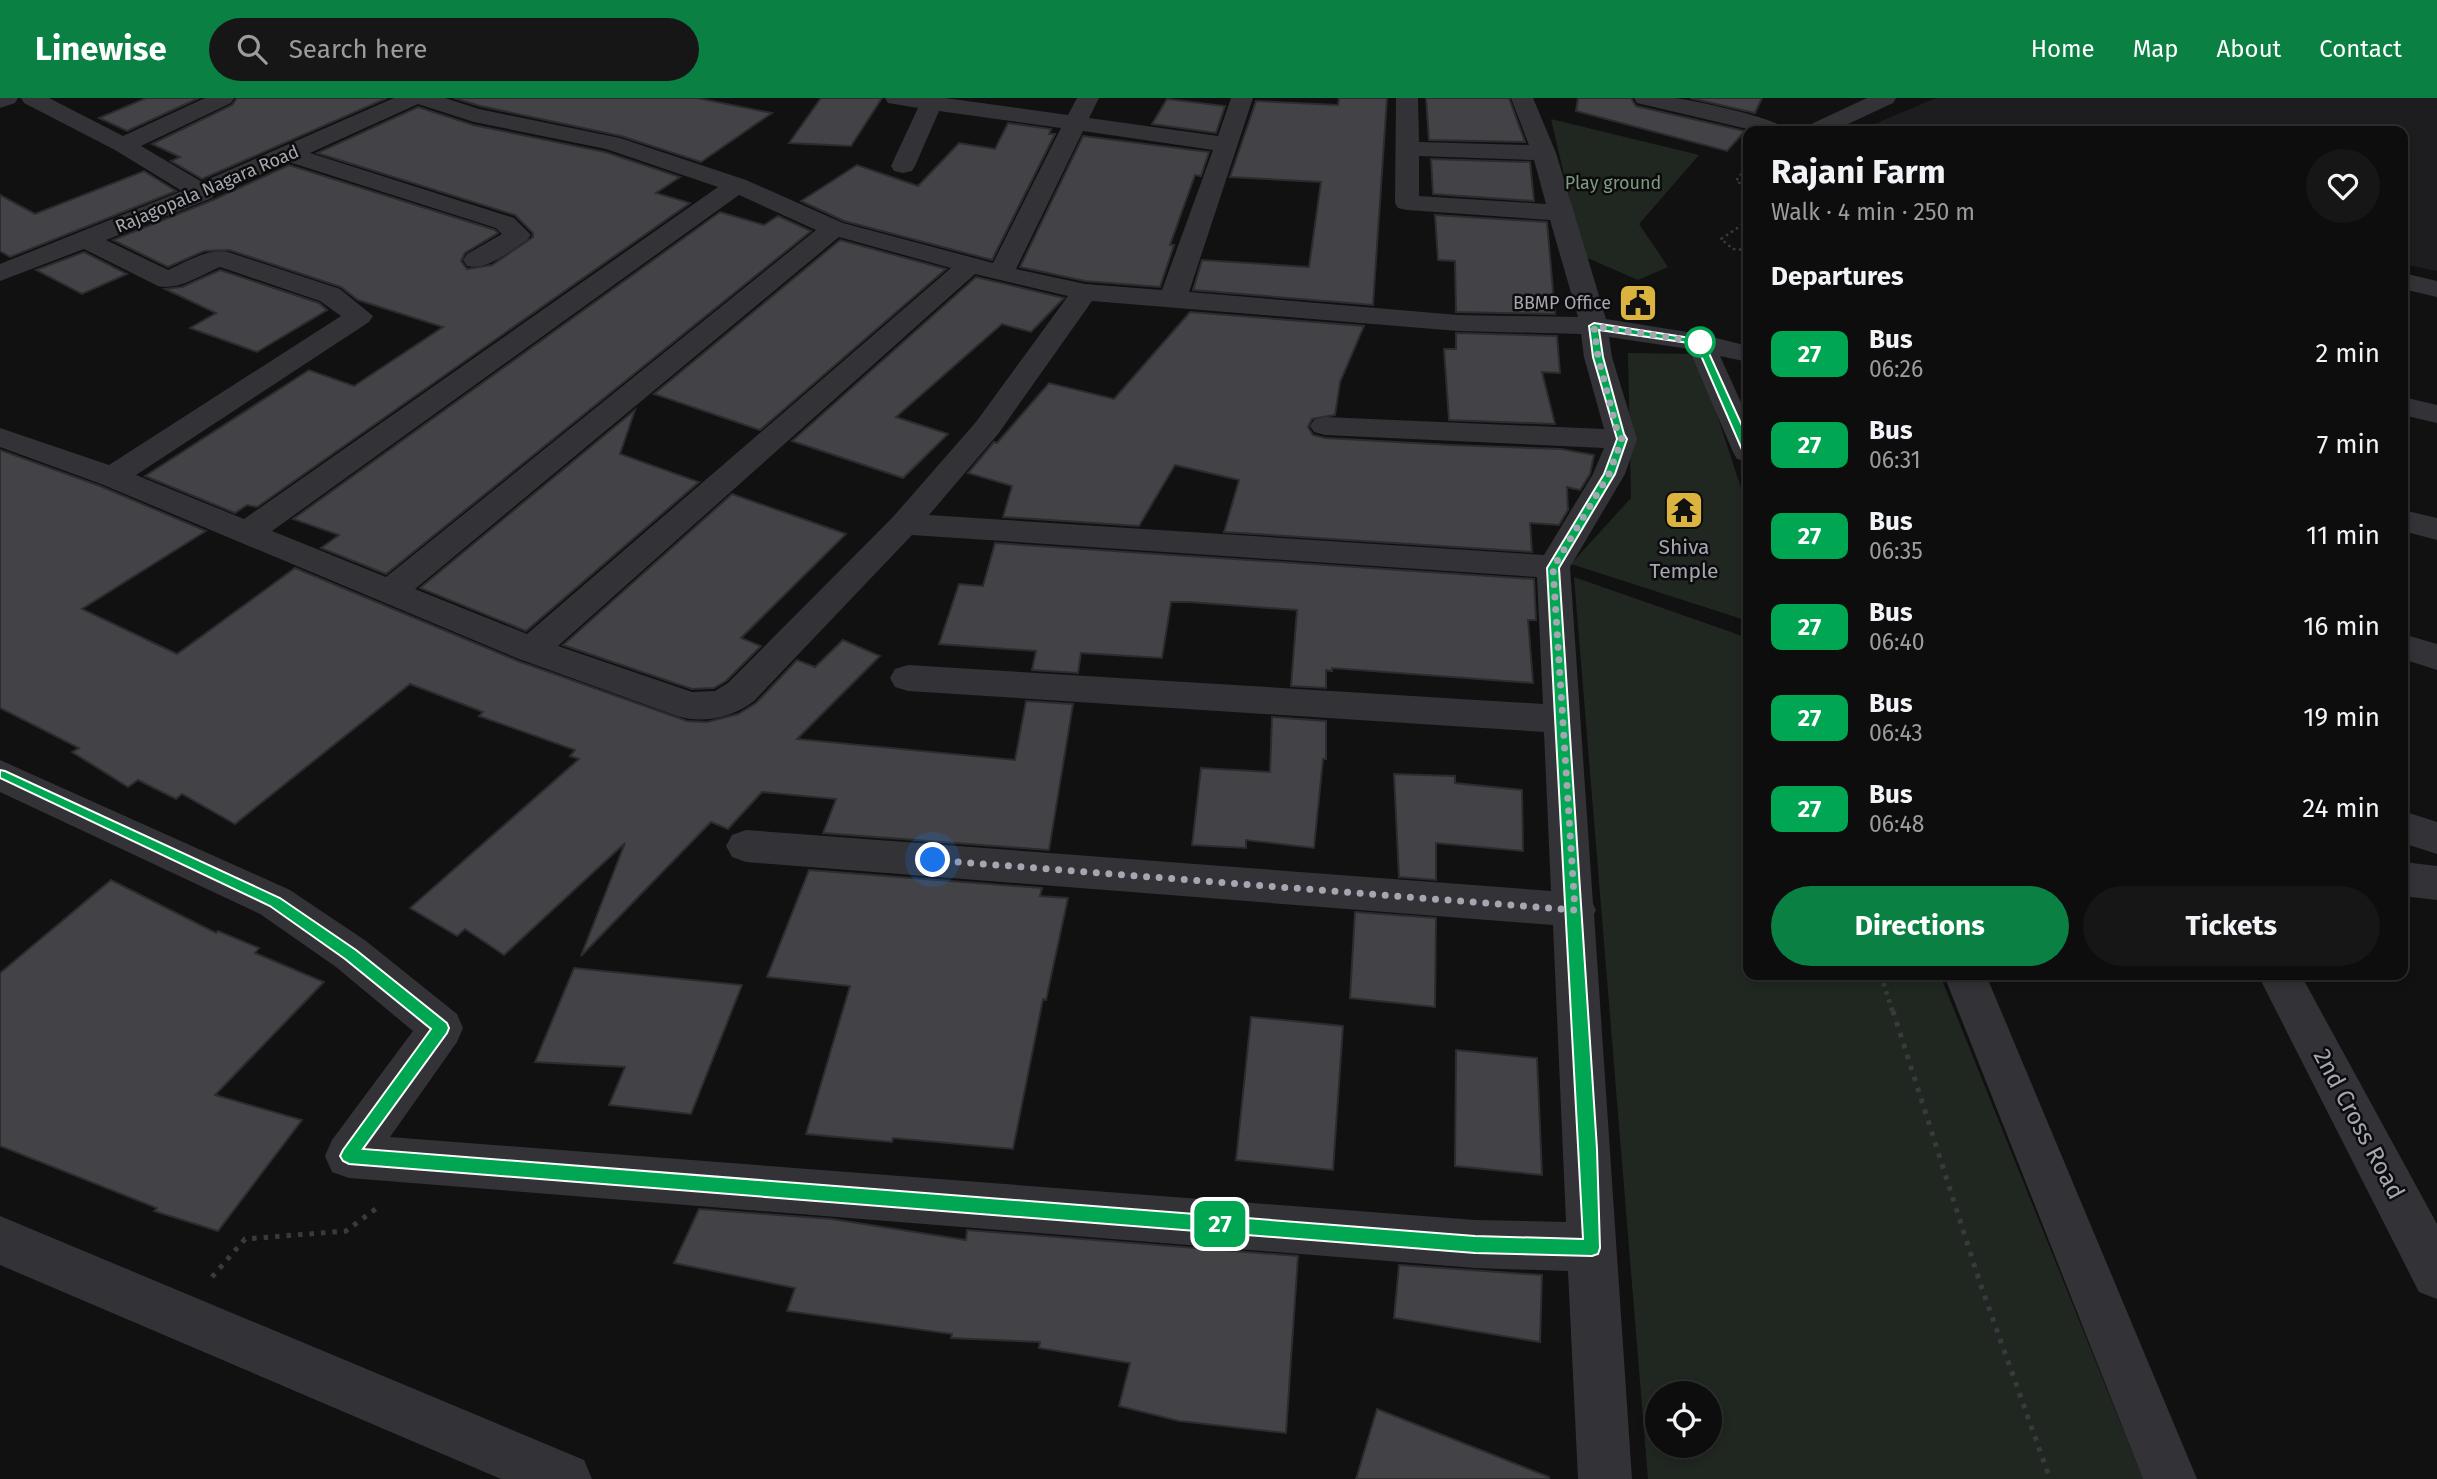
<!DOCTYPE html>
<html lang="en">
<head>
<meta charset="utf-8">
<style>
	:root { --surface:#0d0d0e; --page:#161617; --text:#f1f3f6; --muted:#9a9c9e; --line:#2d2d2e; --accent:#0b8043 }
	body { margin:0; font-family:"Fira Sans",sans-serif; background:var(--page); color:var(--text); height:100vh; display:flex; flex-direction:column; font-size:26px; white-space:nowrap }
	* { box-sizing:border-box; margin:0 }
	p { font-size:23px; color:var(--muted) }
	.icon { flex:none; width:38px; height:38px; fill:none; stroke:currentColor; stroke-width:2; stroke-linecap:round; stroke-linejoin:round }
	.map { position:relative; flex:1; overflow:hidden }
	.panel { position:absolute; left:1743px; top:28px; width:665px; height:854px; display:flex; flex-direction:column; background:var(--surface); border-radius:14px; box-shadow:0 4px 10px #0003,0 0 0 2px var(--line) }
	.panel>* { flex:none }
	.badge { padding:0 14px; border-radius:10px; font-size:24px; line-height:46px }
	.fabs { position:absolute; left:1645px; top:1283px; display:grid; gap:14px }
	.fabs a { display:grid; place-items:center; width:77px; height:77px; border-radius:50%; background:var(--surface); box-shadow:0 4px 10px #0003,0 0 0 2px var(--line); font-size:35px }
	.you { position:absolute; width:35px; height:35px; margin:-18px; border:5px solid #fff; border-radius:50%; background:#1a73e8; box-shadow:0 0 0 10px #1a73e833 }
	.map>.badge { position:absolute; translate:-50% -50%; box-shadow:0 0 0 4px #fff }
	h2 { padding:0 28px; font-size:26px; line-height:63px }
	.round { display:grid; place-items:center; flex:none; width:74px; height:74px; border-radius:37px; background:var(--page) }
	.headline { display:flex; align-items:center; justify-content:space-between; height:119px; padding:0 28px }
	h1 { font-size:33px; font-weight:700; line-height:52px }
	.primary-button { display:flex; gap:14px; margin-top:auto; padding:14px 28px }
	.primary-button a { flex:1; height:80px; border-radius:42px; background:var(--accent); color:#fff; font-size:28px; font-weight:700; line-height:80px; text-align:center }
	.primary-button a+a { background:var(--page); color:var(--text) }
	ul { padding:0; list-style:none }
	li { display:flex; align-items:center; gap:21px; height:91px; padding:0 28px }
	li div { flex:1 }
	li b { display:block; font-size:26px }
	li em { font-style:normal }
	li .badge { min-width:77px; font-weight:700; text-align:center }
	header { display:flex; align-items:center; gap:42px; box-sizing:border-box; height:98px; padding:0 35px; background:var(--accent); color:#fff }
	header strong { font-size:33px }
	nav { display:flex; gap:38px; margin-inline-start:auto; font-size:24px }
	.search { width:490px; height:63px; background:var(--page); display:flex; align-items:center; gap:18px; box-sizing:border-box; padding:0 24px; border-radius:38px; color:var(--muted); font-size:26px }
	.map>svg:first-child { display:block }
	.built { fill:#1d1d1f }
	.green { fill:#202721; fill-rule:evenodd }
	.building { fill:#434347; stroke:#2c2b2e; stroke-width:2 }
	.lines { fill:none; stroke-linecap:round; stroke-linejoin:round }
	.path-far2 { stroke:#393a3e; stroke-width:2.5; stroke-dasharray:2.5 3.5; stroke-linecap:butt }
	.path-far1 { stroke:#393a3e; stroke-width:4.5; stroke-dasharray:3.5 5; stroke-linecap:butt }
	.path { stroke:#393a3e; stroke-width:5; stroke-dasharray:4.5 7; stroke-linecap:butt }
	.minor { fill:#333337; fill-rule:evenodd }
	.line { fill:#00a651; stroke:#fff; stroke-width:2 }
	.walk { stroke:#a4a7b1; stroke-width:7; stroke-dasharray:0 12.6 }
	.stop-dot { fill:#fff; stroke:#00a651; stroke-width:3.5 }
	.labels { text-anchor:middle; stroke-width:5; stroke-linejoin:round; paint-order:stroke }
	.far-park-label { font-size:18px; fill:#7d9a81; stroke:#0c0c0d }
	.far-street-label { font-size:18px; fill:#a4a7b1; stroke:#0c0c0d }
	.far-poi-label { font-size:18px; fill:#a4a7b1; stroke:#0c0c0d; text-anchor:end }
	.poi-label { font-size:21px; fill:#a4a7b1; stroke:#0c0c0d }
	.near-street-label { font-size:24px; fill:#a4a7b1; stroke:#0c0c0d }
</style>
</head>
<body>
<header>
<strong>Linewise</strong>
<div class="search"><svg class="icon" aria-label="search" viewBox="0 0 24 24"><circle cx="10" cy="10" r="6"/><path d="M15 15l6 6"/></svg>Search here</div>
<nav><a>Home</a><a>Map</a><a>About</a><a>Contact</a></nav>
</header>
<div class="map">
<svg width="2437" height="1381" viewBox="0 0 2437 1381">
	<rect width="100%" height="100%" fill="#111112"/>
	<polygon class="built" points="1936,0 2437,0 2437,173 2403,166 2403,33 1858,33"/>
	<g class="green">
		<polygon points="1551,21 1699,57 1639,126 1668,169 1638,182 1583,158"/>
		<polygon points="1628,255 1697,256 1748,411 1748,523 1571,466 1631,400"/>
		<path d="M1574,479L1748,540V877H1940L2143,1381H1648ZM1710,1295V1348H1657V1295Z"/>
	</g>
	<g class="building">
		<polygon points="146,0 199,0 127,33 99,20"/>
		<polygon points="237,0 387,0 202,81 171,63 180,59 152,46 232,7"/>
		<polygon points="454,0 697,0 772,15 701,64 621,38 480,8"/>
		<polygon points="821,0 882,0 851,48 789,45"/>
		<polygon points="1339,0 1387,0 1373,207 1193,192 1202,162 1309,169 1321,84 1230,79 1256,3 1338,7"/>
		<polygon points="1426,0 1509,0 1525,44 1429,42"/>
		<polygon points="1578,0 1631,0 1636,8 1745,33 1727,53 1576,13"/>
		<polygon points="1690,0 1762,0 1755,15"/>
		<polygon points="1167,1 1225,8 1216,35 1152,26"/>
		<polygon points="418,9 473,27 605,54 680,79 656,95 690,105 257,409 247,407 235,415 145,378 309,272 354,288 443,229 358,202 341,189 229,152 204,153 168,169 113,142 213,102 289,67 495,132 498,135 465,155 461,163 467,171 492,167 533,139 533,135 515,117 317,55"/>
		<polygon points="1008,25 1051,31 1049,36 1055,36 992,162 844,123 801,103 857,67 918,88 959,45 995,51"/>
		<polygon points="1083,38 1209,54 1201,78 1195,77 1170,147 1174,147 1160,189 1085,183 1020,169"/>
		<polygon points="1431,61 1530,64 1534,103 1433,96"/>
		<polygon points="144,73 176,93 10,159 0,153 0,97 35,116"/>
		<polygon points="720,114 764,127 778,118 811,133 386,476 321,450 339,437 293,421"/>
		<polygon points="1435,117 1547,124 1555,216 1456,214 1455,163 1438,162"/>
		<polygon points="840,142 946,171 760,332 654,296"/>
		<polygon points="84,154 127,176 82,196 36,172"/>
		<polygon points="220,172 319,205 327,212 257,254 190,230 216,215 165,191 182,189"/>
		<polygon points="976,179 1064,200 1031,234 1002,226 896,319 948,336 903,380 792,343"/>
		<polygon points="1190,214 1364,228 1340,284 1335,317 1312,321 1308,329 1313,337 1325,340 1451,347 1561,351 1594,357 1590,376 1580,392 1567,389 1568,412 1559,427 1530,425 1532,454 1224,434 1239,382 1175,367 1139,428 1003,419 1012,388 968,375 994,344 997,345 1049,285 1114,301"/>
		<polygon points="1456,235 1557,238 1560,275 1542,274 1555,326 1449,322 1444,251 1456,251"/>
		<polygon points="635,312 620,356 699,384 526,533 420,490"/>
		<polygon points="0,352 100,388 206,433 82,511 177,556 295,470 518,563 687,623 707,624 738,616 756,605 797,562 815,569 843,542 880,558 797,641 1015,662 1026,603 1073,606 1049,752 823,735 836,701 762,694 728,731 711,724 581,858 625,745 504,857 465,831 457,838 410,810 579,661 570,658 575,652 479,618 483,614 410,586 235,726 182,696 176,701 138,682 128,689 72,654 79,650 0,610"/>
		<polygon points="732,396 846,436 741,540 761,548 726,583 714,590 692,591 563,547"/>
		<polygon points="995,445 1534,481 1536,522 1528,522 1533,585 1332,570 1332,573 1326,572 1326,590 1291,588 1297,512 1189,504 1171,504 1162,560 1081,555 1078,575 1032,572 1036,553 939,546 959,486 983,488"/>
		<polygon points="1272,619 1326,623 1326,661 1323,661 1314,750 1246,742 1246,750 1192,747 1201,670 1270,674"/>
		<polygon points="1394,676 1455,678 1455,685 1522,692 1523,753 1436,745 1436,782 1399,779"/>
		<polygon points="809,772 1042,790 1040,798 1068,800 1046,902 1043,901 1013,1051 893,1040 892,1044 806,1036 850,888 767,879"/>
		<polygon points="111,782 216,835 218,833 259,850 255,855 324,884 215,997 302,1022 218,1133 154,1113 157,1110 0,1048 0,875"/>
		<polygon points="1355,814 1436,820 1435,909 1350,900"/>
		<polygon points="574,870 742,887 691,1016 609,1007 625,969 535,964"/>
		<polygon points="1251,919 1343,928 1333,1072 1236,1062"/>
		<polygon points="1456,952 1537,960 1542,1077 1455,1068"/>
		<polygon points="699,1111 832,1121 966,1142 967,1132 1298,1158 1286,1335 1179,1323 1119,1308 1130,1265 1039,1250 1040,1244 951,1240 952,1236 787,1213 795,1190 674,1165"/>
		<polygon points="1399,1167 1542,1177 1540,1244 1394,1220"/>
		<polygon points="1377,1311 1549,1379 1549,1381 1356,1381"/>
	</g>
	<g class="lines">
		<g class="path-far2">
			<polyline points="1748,75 1740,77 1736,83 1748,90"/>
			<polyline points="1748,123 1721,141 1733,151 1748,152"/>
		</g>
		<polyline class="path-far1" points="1881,877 1893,915"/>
		<g class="path">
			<polyline points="1893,913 1980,1185 2050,1381"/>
			<polyline points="212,1179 245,1141 346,1133 381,1107"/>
		</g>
		<g class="minor">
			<polygon points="0,0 18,0 15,5 0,10"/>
			<path d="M21,0H49L123,38L205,0H234L231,5L141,48L202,84L394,0H445L479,11L620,40L746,82L843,125L993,165L1061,30L939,13L915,68L912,73L903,75L894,73L891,68L918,10L888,5L885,0H945L1068,17L1077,0H1099L1089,20L1218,38L1231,0H1253L1189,194L1458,217L1578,219L1550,122L1407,112L1398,110L1395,105L1396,0H1418L1419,44L1529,47L1511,0H1533L1556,55L1606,221L1700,236L1748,248V264L1720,258L1748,320V364L1737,361L1733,354L1689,251L1609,239L1612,259L1637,341L1625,376L1570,469L1593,806L1596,812L1594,816L1632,1381H1578L1568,1173L1475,1170L349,1080L332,1074L325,1058L332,1042L413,933L336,869L260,816L0,694V662L290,792L366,843L457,916L463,930L457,944L390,1039L1475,1122L1566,1124L1553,827L746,764L732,759L726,748L732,737L746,732L1551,793L1544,634L908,593L895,589L890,580L895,571L908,567L1543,606L1537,479L912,437L754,603C732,620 703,626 677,618L519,561L101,386L0,349V330L109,367L341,218L320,203L220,169C201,177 178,193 158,188L84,151L0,183V166L182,93L115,52L24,5ZM418,6L474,24L606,51L718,89L244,421L136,377L369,224L373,218L340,191L228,154C208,150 186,164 168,172L106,142L212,100L214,97L289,64L496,130L502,136L467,156L463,162L467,168C488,173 509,153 527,142L531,137L514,120L310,55ZM1083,33L1213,52L1162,192L1085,186L1016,171ZM1419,58L1534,62L1546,106L1419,98ZM739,97L816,132L386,479L272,433ZM839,139L951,170L527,536L415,491ZM975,176L1068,198L976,324L893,419L728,585L715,593L692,594L558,548ZM1092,203L1458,233L1581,236L1584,259L1604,331L1325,319L1314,322L1310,328L1314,334L1325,337L1604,350L1593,376L1544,457L929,417L998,336Z"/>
			<path d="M1634,0C1647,0 1660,0 1673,0C1690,1 1781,21 1789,33H1756L1637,5Z"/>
			<polygon points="1867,0 1896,0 1893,5 1833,33 1803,33 1807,28"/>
			<polygon points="2403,175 2437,183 2437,199 2403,191"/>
			<polygon points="2403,299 2437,307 2437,325 2403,317"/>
			<polygon points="2403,412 2437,420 2437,442 2403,433"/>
			<polygon points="2403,536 2437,546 2437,572 2403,561"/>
			<polygon points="2403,713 2437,724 2437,756 2403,745"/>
			<polygon points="2403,764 2437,768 2437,802 2403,798"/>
			<polygon points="1944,877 1986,877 2197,1381 2143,1381"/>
			<polygon points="2258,877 2301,877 2437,1126 2437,1201 2419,1194"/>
			<polygon points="0,1118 584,1362 592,1381 501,1381 0,1167"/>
		</g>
	</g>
	<polygon class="line" points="1594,225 1703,242 1754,354 1748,357 1743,354 1696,246 1599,232 1603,259 1624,336 1627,341 1615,376 1559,470 1597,1051 1600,1150 1598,1156 1592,1158 1475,1155 349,1066 343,1063 340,1058 343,1052 431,931 345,861 270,808 0,680 0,672 5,673 280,800 356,852 447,925 449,930 447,935 363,1051 1475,1138 1583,1141 1547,470 1604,376 1617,341 1593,259 1589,228"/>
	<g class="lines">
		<polyline class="walk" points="933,762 1575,812 1553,470 1609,376 1622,341 1618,336 1598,259 1594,228 1700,244"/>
	</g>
	<defs>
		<g id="civic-square" transform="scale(2.0125)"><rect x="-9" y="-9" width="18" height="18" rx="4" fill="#dbb440" stroke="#0c0c0d"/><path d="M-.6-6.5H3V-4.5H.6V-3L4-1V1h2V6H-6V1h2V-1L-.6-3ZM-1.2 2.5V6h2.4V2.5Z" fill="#111"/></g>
		<g id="temple-square" transform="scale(2.0125)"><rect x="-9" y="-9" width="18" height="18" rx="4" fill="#dbb440" stroke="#0c0c0d"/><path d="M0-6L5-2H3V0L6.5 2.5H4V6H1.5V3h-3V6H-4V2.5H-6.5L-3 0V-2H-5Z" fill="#111"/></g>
	</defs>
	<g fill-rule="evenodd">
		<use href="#civic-square" x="1638" y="205"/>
		<use href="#temple-square" x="1684" y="412"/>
	</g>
	<circle class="stop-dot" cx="1700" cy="244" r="14"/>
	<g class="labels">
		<g class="far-park-label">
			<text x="1613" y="91">Play ground</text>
		</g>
		<g class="far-street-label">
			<text transform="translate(207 91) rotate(-23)" y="6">Rajagopala Nagara Road</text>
		</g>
		<g class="far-poi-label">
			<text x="1611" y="211">BBMP Office</text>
		</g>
		<g class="poi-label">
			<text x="1684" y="456">Shiva<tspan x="1684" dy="24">Temple</tspan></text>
		</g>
		<g class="near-street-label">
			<text transform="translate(2359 1026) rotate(62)" y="8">2nd Cross Road</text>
		</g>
	</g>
</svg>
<div class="fabs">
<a><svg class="icon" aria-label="locate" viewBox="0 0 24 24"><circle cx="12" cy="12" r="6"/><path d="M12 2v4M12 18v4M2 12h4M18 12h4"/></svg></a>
</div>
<div class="you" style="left:933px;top:762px"></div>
<b class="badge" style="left:1220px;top:1126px;background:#00a651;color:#fff">27</b>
<section class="panel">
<div class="headline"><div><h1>Rajani Farm</h1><p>Walk · 4 min · 250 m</p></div><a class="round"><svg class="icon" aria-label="heart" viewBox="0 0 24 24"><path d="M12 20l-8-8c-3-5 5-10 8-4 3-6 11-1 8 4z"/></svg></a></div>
<h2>Departures</h2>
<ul>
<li><span class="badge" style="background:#00a651;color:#fff">27</span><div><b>Bus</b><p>06:26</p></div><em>2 min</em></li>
<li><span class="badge" style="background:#00a651;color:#fff">27</span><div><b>Bus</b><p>06:31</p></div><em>7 min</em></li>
<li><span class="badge" style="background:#00a651;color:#fff">27</span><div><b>Bus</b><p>06:35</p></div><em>11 min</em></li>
<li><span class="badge" style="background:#00a651;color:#fff">27</span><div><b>Bus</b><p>06:40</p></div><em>16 min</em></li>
<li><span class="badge" style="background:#00a651;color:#fff">27</span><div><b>Bus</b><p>06:43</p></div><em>19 min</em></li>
<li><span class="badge" style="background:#00a651;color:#fff">27</span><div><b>Bus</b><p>06:48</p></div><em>24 min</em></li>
</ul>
<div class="primary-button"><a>Directions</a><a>Tickets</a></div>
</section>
</div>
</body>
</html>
